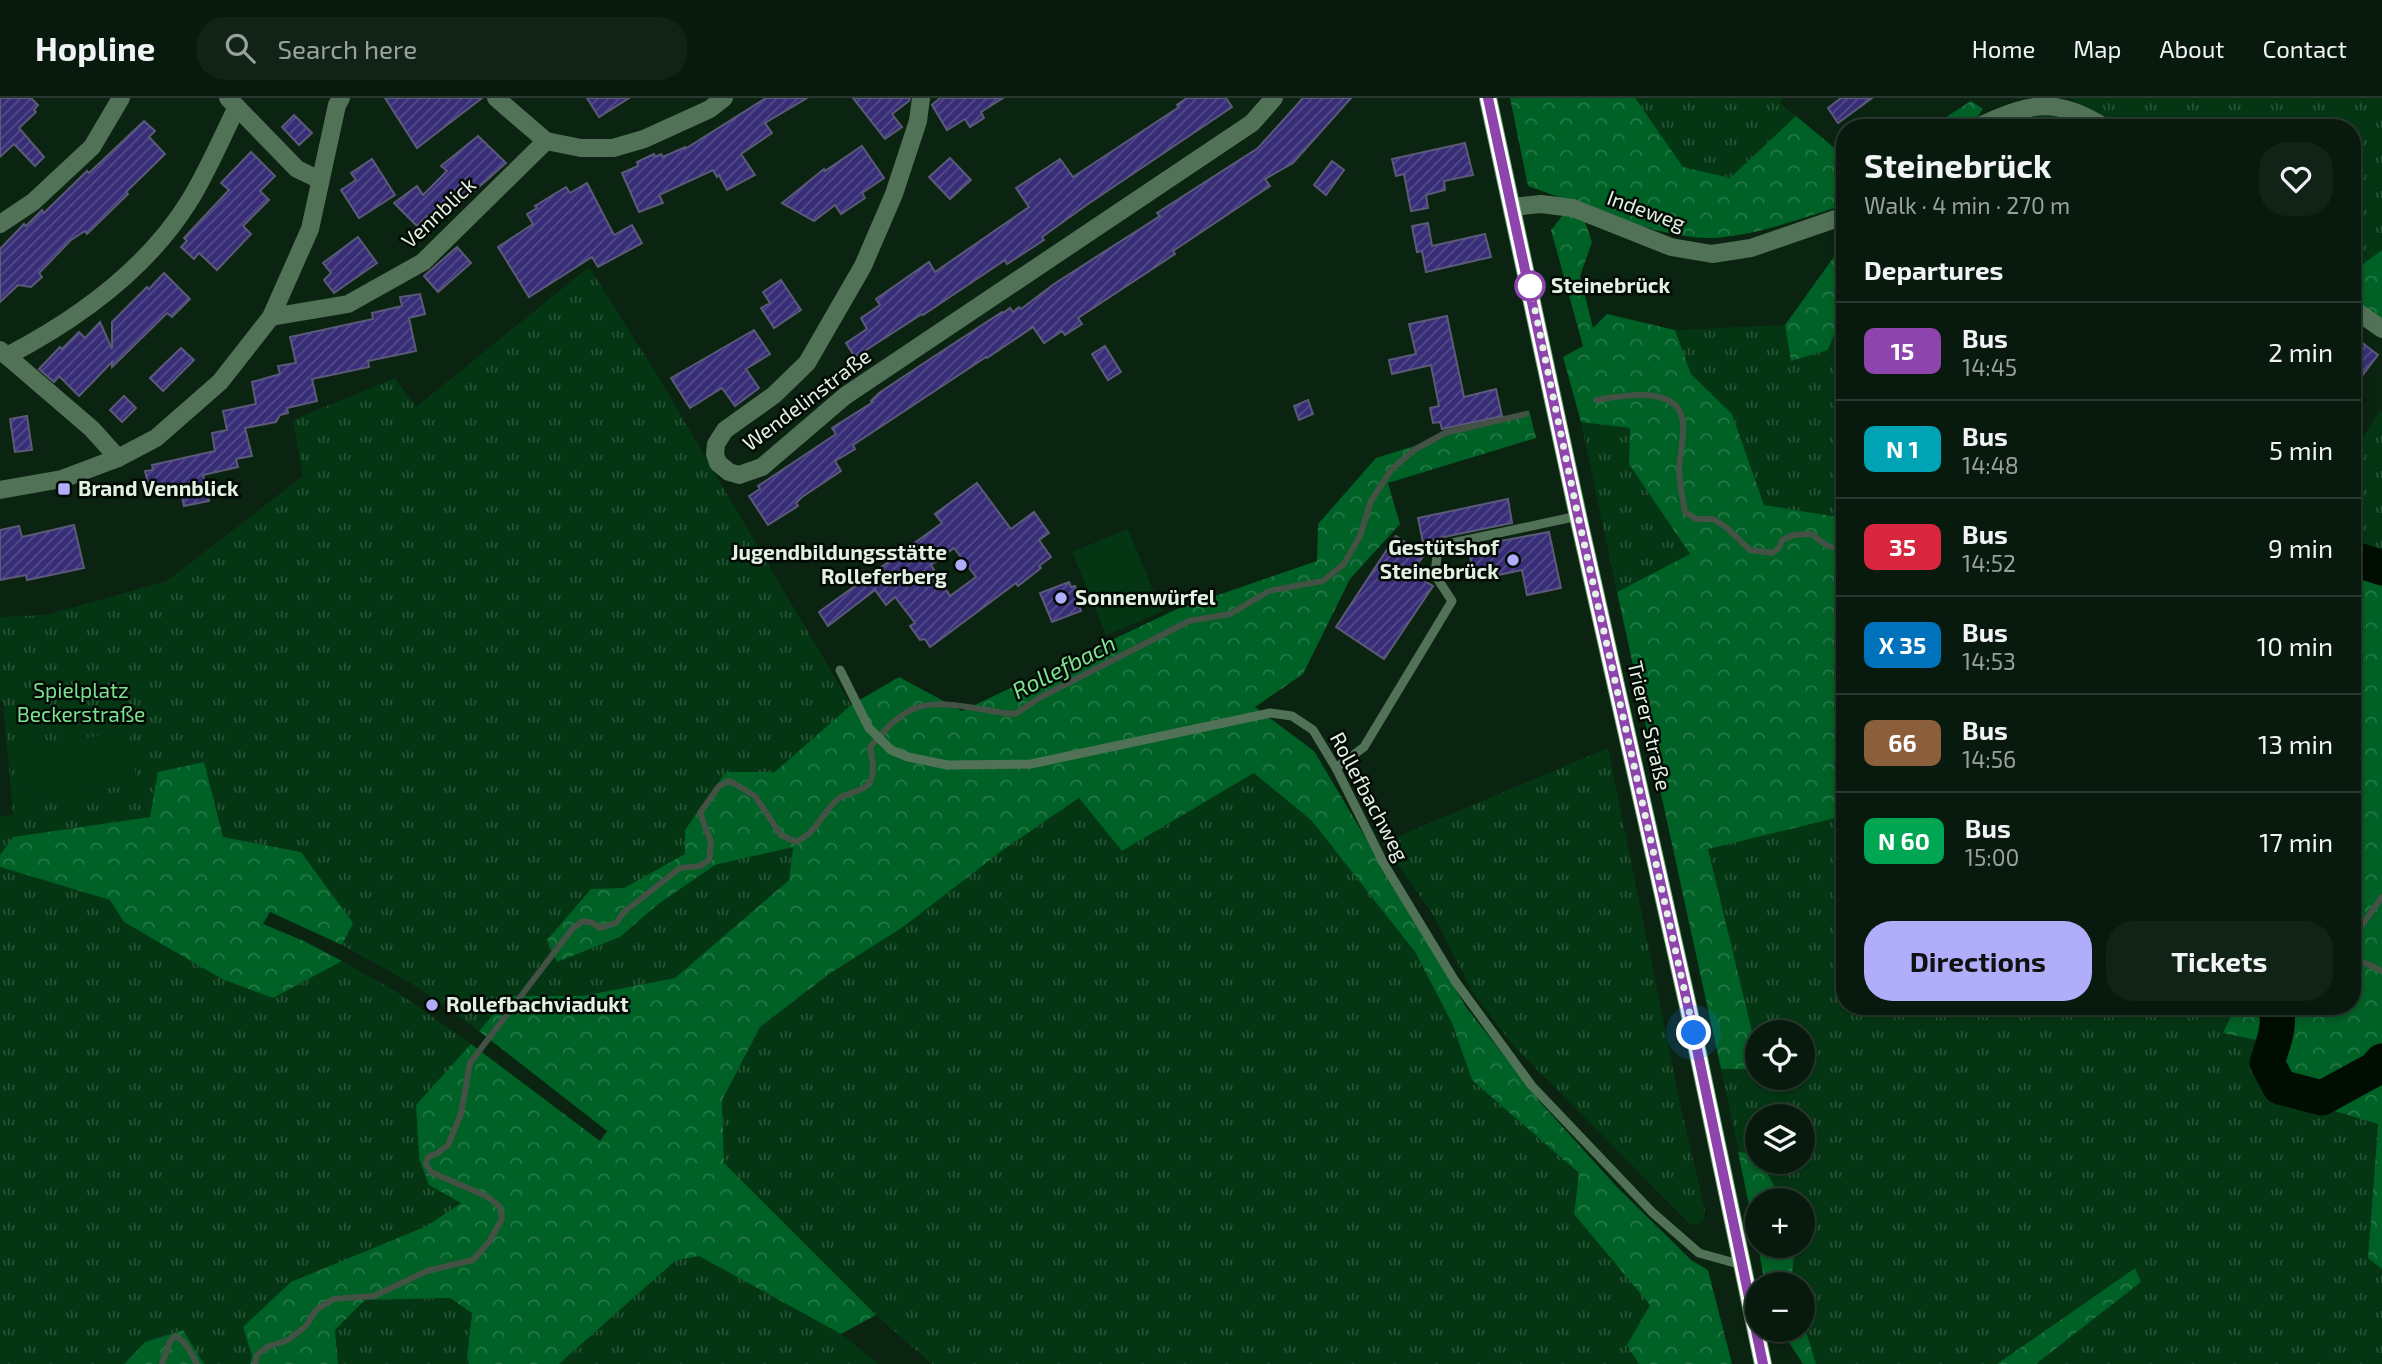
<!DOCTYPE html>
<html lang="en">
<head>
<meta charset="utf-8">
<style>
	:root { --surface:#081a0d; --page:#112316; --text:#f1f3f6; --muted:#98a19d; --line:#29382e; --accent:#b0aefa }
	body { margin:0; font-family:"Exo 2",sans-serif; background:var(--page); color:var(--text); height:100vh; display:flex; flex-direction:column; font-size:26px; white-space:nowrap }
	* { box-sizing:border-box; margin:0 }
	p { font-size:23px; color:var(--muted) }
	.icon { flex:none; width:38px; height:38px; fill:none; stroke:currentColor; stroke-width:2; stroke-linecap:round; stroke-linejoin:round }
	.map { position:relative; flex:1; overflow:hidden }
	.details { position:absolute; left:1836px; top:21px; width:525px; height:896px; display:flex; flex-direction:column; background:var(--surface); border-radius:28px; box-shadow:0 4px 10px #0003,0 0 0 2px var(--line) }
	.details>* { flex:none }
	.badge { padding:0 14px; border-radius:10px; font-size:24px; line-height:46px }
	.buttons { position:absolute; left:1745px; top:922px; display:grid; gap:14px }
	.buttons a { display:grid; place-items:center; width:70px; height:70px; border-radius:50%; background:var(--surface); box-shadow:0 4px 10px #0003,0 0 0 2px var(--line); font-size:35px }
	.you { position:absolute; width:35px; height:35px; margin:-18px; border:5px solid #fff; border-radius:50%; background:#1a73e8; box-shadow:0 0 0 10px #1a73e833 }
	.map>.badge { position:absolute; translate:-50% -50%; box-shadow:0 0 0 4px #fff }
	h2 { padding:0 28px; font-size:26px; line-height:63px }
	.round { display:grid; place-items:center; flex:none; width:74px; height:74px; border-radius:28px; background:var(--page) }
	.headline { display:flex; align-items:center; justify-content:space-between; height:119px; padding:0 28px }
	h1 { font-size:33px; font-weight:700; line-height:52px }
	.action { display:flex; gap:14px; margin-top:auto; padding:14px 28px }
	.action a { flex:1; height:80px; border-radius:28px; background:var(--accent); color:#111; font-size:28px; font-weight:700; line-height:80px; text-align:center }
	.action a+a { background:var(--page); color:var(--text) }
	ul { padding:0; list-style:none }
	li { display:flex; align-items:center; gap:21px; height:98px; padding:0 28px; border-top:2px solid var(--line) }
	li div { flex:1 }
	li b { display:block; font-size:26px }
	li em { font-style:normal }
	li .badge { min-width:77px; font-weight:700; text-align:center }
	header { display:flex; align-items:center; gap:42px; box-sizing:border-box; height:98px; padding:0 35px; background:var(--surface); border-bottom:2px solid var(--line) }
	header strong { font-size:33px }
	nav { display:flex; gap:38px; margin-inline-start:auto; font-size:24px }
	.search { width:490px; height:63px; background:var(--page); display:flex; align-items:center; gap:18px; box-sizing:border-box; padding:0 24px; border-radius:28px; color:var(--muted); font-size:26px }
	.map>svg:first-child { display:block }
	.grass { fill:url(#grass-tufts) }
	.forest { fill:url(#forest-crowns) }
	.garden { fill:#043614 }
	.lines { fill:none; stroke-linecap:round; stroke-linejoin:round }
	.stream { stroke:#445145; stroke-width:6 }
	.river { stroke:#000d01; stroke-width:35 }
	.building { fill:url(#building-hatch); stroke:#5b5a78; stroke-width:2; fill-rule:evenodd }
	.lane { stroke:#527257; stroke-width:9 }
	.street { stroke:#527257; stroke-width:18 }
	.secondary { stroke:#6fa278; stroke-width:18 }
	.line-casing { stroke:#fff; stroke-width:16 }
	.line { stroke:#8e44ad; stroke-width:10 }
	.walk { stroke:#e2f1e4; stroke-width:7; stroke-dasharray:0 12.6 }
	.stop-dot { fill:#fff; stroke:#8e44ad; stroke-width:3.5 }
	.poi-dot { fill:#b0aefa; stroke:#030a04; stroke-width:2.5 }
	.labels { text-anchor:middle; stroke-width:5; stroke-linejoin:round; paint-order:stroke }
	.street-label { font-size:21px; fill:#e2f1e4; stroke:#030a04 }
	.stop-label { font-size:21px; font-weight:bold; fill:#e2f1e4; stroke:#030a04; text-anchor:start }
	.poi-label { font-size:21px; font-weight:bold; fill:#e2f1e4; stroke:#030a04; text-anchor:start }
	.park-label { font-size:21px; fill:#7ae28f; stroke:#030a04 }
	.water-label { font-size:23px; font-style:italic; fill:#7ce592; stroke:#030a04 }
</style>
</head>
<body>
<header>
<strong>Hopline</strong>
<div class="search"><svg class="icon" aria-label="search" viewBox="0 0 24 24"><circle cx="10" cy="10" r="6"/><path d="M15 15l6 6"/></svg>Search here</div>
<nav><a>Home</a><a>Map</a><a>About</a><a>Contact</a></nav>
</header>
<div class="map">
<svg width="2382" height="1266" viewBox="0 0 2382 1266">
	<defs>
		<pattern id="grass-tufts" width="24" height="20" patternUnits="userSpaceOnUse" patternTransform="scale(1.75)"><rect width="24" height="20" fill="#043614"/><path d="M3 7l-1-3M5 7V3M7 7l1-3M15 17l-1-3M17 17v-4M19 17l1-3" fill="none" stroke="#285436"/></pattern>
		<pattern id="forest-crowns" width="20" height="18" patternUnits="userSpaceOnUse" patternTransform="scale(1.75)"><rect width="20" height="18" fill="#006126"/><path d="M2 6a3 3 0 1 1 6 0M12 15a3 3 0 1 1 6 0" fill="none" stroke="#257845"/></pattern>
		<pattern id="building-hatch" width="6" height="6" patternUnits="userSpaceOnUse" patternTransform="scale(1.75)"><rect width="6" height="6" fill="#382d77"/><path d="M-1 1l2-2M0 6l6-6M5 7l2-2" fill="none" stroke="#544c8a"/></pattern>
	</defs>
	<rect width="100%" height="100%" fill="#0b2311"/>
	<g class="grass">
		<polygon points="1635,0 1784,0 1780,5 1796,18 1730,80 1683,69"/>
		<polygon points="2071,0 2382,0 2382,152 2352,174 2352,30 2112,30"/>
		<polygon points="2052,14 2095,30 2001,30 2006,26"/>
		<polygon points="589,169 654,272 851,607 775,675 726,674 685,756 624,790 591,791 547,842 557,864 620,839 657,807 715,767 793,749 789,782 675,880 582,898 509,898 479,933 414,887 342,847 353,825 301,754 223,739 150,719 13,739 0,757 0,718 13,717 3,603 0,603 0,519 46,517 167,483 303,378 293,322 395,280 416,309"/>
		<polygon points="1844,212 1844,420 1764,407 1732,316 1691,276 1675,232 1785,227 1791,263 1828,252"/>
		<polygon points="2380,313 2382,314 2382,468 2378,458 2352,444 2352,335 2362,341"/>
		<polygon points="1581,324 1630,330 1629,366 1690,456 1617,494"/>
		<polygon points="1608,650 1681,1010 1705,1113 1704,1121 1698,1127 1690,1126 1512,946 1474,896 1432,815 1382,745"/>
		<polygon points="1255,675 1312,723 1415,854 1452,925 1472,982 1579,1075 1574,1116 1651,1208 1628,1247 1639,1266 932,1266 876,1217 724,1065 722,1002 760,929 829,876 903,829 1007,749 1080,700 1122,753"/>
		<polygon points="1844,718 1844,908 2236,908 2224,935 2261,943 2261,977 2280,997 2378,1026 2368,1160 2382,1171 2382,1266 2036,1266 2141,1184 2134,1170 1997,1266 1816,1266 1803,1223 1802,1186 1790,1185 1795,1148 1802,1148 1802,1102 1781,1102 1762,1064 1802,1064 1802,1018 1757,1018 1757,1056 1740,1059 1721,971 1757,971 1757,980 1802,980 1802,934 1757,934 1757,954 1708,750"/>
		<polygon points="0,769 110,802 124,824 273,900 342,863 397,894 471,946 416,1008 419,1060 462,1104 252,1258 250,1266 204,1266 182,1232 145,1244 124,1266 0,1266"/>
		<polygon points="699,1158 841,1236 879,1266 559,1266 675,1163"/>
		<polygon points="450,1200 472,1215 467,1260 469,1266 338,1266 335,1232 365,1202"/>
	</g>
	<g class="forest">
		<path d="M1510,0H1635L1683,69L1730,80L1796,18L1844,58V107C1802,120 1758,137 1714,140C1661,142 1580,106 1528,88Z"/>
		<polygon points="1971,3 1983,11 1970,30 1929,30"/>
		<polygon points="1565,115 1584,121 1592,144 1580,178 1593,230 1607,216 1675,232 1691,276 1732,316 1764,407 1844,420 1844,718 1708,751 1757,954 1757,971 1721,971 1617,494 1690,456 1629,366 1630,330 1581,324 1563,259 1583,248 1551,132"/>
		<polygon points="1844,145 1844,212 1828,252 1791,263 1785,227"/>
		<polygon points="2382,152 2382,225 2352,203 2352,174"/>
		<polygon points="1529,312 1536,340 1388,385 1400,426 1350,481 1303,576 1255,609 1314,653 1466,909 1541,1005 1617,1089 1691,1162 1708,1172 1732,1266 1639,1266 1627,1247 1650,1207 1574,1116 1579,1075 1472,982 1452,925 1415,854 1312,723 1254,675 1122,753 1079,700 1007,749 903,829 829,876 760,929 722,1002 724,1065 876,1217 841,1236 699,1158 675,1163 559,1266 469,1266 467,1260 472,1215 450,1200 365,1202 335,1232 338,1266 250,1266 252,1258 243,1229 291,1184 427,1128 461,1105 429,1087 419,1060 416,1007 471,946 600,1043 607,1033 479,933 509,898 582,898 675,880 789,782 793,749 715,767 657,807 620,839 557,864 547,842 591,791 624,790 685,756 685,732 726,674 775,674 851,607 899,579 962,613 1177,511 1317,463 1318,426 1376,360"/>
		<polygon points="2352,444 2379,458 2382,468 2382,1171 2368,1160 2378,1026 2280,997 2261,977 2261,943 2223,935 2236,908 2352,908"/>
		<polygon points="204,664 223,739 301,754 353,825 342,847 270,814 263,826 304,843 342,863 273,900 222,881 124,824 110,802 0,769 0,757 13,739 150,719 158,674"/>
		<polygon points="1738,1054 1757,1056 1757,1064 1762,1064 1781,1102 1757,1102 1757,1145"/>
		<polygon points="1758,1148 1795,1148 1791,1186 1765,1186"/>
		<polygon points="2135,1170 2141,1184 2036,1266 1997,1266"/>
		<polygon points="1803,1223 1816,1266 1803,1266 1781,1232 1802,1232"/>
		<polygon points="183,1232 204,1266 124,1266 145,1244"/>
	</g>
	<g class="garden">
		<polygon points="1128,431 1162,514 1106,537 1072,454"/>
		<polygon points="129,633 137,686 25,703 17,650"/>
	</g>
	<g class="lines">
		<g class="stream">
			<path d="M1596,302C1622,298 1682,285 1683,327C1684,341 1680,356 1679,371C1679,385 1683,400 1685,414L1696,421H1713L1727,430L1750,452L1772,455L1779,450L1782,442L1793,437L1812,436C1821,445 1832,451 1844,452"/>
			<polyline points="2352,841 2382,799"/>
			<polyline points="2352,846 2357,861 2382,873"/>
			<path d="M162,1266L170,1243L175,1238C186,1242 191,1256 197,1266"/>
			<path d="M255,1266L257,1257L267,1249L288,1242L306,1228L316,1212L333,1201L374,1198L427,1173L473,1162L489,1144L502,1121L500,1109L488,1099L431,1074L426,1066L428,1059L438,1055L448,1047L461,1016L470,965L572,831L583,823L593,825L600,830L616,825L624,814L680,770L700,768L709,762L711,744L700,715L719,688L730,683L755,698L781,737L796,744C821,731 820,716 838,701C848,693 865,695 871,682C875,672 872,659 870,649C882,635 895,620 911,612C939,598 985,614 1015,616L1041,599L1189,523L1230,516L1269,493L1323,483L1344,466L1360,438L1371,403L1391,372L1414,352L1445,335L1526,316"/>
		</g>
		<g class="river">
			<polyline points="2352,460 2382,470"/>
			<path d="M2274,908C2283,924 2272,949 2267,965L2280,989L2322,1000L2375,971L2382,963"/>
		</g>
	</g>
	<g class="building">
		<polygon points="0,0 31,0 38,7 34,12 36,14 19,30 44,59 35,68 14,46 0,59"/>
		<polygon points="385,0 482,0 417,50"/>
		<polygon points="587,0 629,0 599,19"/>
		<polygon points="766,0 807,0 765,25 772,35 741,56 755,77 727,92 719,77 717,79 713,72 659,97 663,105 639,114 622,75 638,68 637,64 654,56 655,59 661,56 663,59 685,49 685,51"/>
		<polygon points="853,0 910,0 909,3 892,16 902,29 885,41"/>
		<polygon points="940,0 1003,0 981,14 984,20 970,29 965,21 947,32 932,7"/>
		<polygon points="1187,0 1226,0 1232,9 1088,106 1042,139 1044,142 1007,166 1005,162 923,217 922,216 855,259 846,245 867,231 861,220 880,207 876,201 929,164 935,174 1029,109 1016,90 1060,61 1073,79 1179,9 1177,7"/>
		<polygon points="1303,0 1351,0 1293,65 1265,81 1270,88 1173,153 1175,156 1078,220 1082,226 1065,237 1062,233 1044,245 1033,229 987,260 986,259 853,347 855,351 835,363 841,373 802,399 796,405 798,408 768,427 749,398 760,391 758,388 836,336 832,330 873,304 871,303 879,295 924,265 1002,214 1003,215 1010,210 1013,214 1019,209 1021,211 1054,186 1160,118 1157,115 1258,50"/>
		<polygon points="1841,0 1872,0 1838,25 1828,10"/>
		<polygon points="294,17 312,35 299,47 282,29"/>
		<polygon points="144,23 155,33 149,39 165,56 126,94 128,96 87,136 85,133 71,142 39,175 42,179 31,189 18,187 0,204 0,151 24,126 26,128 42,112 44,115 87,73 89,75"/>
		<polygon points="478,38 506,65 460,106 455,101 438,118 427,118 417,128 394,105 417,88 423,97 447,73 441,68"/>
		<polygon points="1465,45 1473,77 1444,83 1445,92 1426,97 1428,110 1411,113 1404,76 1396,78 1392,61"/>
		<polygon points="862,48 884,80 862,95 865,100 841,116 835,107 814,123 782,105 824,71 825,73"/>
		<polygon points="251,54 275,78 260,93 269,102 243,128 251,136 217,172 199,155 194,161 181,149 187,143 184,140 229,92 221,85"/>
		<polygon points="950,60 971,82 950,101 929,79"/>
		<polygon points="372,61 395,97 359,120 341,92 356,82 351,75"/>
		<polygon points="1332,63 1344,72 1326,97 1314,87"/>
		<polygon points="587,85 614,137 632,127 642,145 598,169 592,159 529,199 498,149 533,126 527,116 537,110 535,108 566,89 570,95"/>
		<polygon points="1428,125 1432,148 1485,136 1491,159 1426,174 1422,153 1417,154 1412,128"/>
		<polygon points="358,139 377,165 334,195 324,182 331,175 323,165"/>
		<polygon points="457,149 471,165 438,194 424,178"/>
		<polygon points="164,175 190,201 172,219 167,215 112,269 112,264 79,298 59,278 54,284 39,271 60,249 62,251 79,234 85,240 100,224 112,251 112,224 147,189 149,191"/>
		<polygon points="781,182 801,212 774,230 761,210 770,205 763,194"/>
		<polygon points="420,196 425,216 409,220 416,253 368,263 369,269 312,281 317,303 287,310 288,315 280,317 276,324 245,330 252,358 236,361 238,369 203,377 209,403 184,408 181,394 159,399 158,393 150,394 145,373 153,372 152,367 215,353 212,335 227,332 223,313 256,306 252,284 280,276 278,268 296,265 290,239 373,221 372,215 402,208 400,199"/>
		<polygon points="1447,218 1464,299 1496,291 1502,318 1442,331 1440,324 1433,325 1430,310 1439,308 1431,267 1392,276 1389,262 1416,256 1409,226"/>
		<polygon points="754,232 770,256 746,271 759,290 735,308 722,290 690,310 671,280"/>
		<polygon points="2352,237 2378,257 2361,279 2352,272"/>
		<polygon points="1105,248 1121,274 1108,282 1092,256"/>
		<polygon points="181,250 194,262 163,293 150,280"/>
		<polygon points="124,298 136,310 122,324 110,312"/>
		<polygon points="1308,302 1313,316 1299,322 1294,308"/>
		<polygon points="27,318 32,352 15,354 10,321"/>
		<path d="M977,385L1011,431L1034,414L1049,435L1039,442L1051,459L1039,468L1041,470L1018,488L1016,485L930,549L925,541L920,542L910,528L915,525L895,499L886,507L875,492L828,528L819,514L942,425L935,416ZM954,450L976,479L950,498L931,467Z"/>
		<polygon points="1508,401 1512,425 1434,441 1425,454 1418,420"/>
		<polygon points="74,427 84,470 27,482 26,477 0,482 0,432 19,428 22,439"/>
		<polygon points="1549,434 1561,490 1527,497 1522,472 1475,482 1468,449"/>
		<polygon points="1396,438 1424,457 1411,475 1433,488 1384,561 1336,529"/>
		<polygon points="1069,484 1071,489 1075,488 1082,505 1079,507 1081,513 1052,524 1040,495"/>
	</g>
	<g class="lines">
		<g class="lane">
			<polyline points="840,572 869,630 891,652 908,659 947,667 1031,666 1270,615 1292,618 1313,632 1336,670 1384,766 1455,883 1532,988 1652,1114 1699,1155 1742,1167"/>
			<polyline points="1336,670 1364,649 1452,503 1435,477 1438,448 1578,418"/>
		</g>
		<g class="street">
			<polyline points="228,0 297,71 320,82"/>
			<polyline points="496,0 546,43 581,50 613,50 644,41 710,11 724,0"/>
			<polyline points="921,0 918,23 894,96 863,168 807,265 774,297 725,332 716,346 715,356 718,365 729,374 739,377 762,369 845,298 1252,25 1274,0"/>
			<path d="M1980,30L1982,27C2034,3 2057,0 2106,30"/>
			<polyline points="1513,109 1541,106 1573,110 1671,149 1712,156 1751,150 1844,118"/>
			<polyline points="0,126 33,104 92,49 121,0"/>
			<polyline points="2352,210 2382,231"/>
			<polyline points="271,219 348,206 423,164 546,43"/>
			<polyline points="0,252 92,331 118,360"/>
			<path d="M7,258C78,221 145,173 188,105C207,75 221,41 237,9"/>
			<polyline points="0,392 62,381 118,360 156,340 220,284 271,219 310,131 337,7 341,0"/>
		</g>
		<polyline class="secondary" points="1488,0 1578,418 1688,908 1763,1266"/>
	</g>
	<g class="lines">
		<g class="line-casing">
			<polyline id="line" points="1488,0 1578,418 1688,908 1763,1266"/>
		</g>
		<use href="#line" class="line"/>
		<polyline class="walk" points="1530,188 1578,418 1694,935"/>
	</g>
	<circle class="stop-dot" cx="1530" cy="188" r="14"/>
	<g class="poi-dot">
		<rect x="57" y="384" width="14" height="14" rx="3.5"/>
		<circle cx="1513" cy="462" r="7"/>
		<circle cx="961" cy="467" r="7"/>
		<circle cx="1061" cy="500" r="7"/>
		<circle cx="432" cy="907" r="7"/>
	</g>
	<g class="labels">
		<g class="street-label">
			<text transform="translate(1646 113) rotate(20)" y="7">Indeweg</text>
			<text transform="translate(439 115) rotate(-43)" y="7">Vennblick</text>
			<text transform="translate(807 302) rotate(-37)" y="7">Wendelinstraße</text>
			<text transform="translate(1649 628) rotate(77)" y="7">Trierer Straße</text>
			<text transform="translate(1369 699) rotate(62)" y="7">Rollefbachweg</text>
		</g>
		<g class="stop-label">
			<text x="1551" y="195">Steinebrück</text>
		</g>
		<g class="poi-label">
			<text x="78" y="398">Brand Vennblick</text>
			<text x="1499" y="457" text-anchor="end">Gestütshof<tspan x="1499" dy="24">Steinebrück</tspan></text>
			<text x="947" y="462" text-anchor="end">Jugendbildungsstätte<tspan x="947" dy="24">Rolleferberg</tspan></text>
			<text x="1075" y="507">Sonnenwürfel</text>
			<text x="446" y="914">Rollefbachviadukt</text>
		</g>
		<g class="park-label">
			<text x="81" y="600">Spielplatz<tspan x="81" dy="24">Beckerstraße</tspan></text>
		</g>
		<g class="water-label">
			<text transform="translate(1064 569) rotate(-27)" y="8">Rollefbach</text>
		</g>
	</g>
</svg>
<div class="buttons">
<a><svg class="icon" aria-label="locate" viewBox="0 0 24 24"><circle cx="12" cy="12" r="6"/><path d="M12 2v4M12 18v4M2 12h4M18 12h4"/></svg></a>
<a><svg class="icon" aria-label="layers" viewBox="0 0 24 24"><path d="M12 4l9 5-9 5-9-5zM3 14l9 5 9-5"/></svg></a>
<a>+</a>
<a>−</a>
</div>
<div class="you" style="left:1694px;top:935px"></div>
<section class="details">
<div class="headline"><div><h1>Steinebrück</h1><p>Walk · 4 min · 270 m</p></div><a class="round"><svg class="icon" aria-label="heart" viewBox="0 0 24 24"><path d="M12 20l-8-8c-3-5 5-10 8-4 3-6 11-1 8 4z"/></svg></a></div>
<h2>Departures</h2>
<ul>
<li><span class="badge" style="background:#8e44ad;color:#fff">15</span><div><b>Bus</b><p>14:45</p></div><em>2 min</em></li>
<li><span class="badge" style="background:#00a3b4;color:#fff">N 1</span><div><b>Bus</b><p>14:48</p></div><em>5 min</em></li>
<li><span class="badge" style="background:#d7263d;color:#fff">35</span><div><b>Bus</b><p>14:52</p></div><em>9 min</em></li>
<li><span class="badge" style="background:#0072bc;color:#fff">X 35</span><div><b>Bus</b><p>14:53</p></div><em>10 min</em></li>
<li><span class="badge" style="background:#8b5e3c;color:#fff">66</span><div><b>Bus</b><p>14:56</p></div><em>13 min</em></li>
<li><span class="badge" style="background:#00a651;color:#fff">N 60</span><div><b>Bus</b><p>15:00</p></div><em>17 min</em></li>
</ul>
<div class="action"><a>Directions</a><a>Tickets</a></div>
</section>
</div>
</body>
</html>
